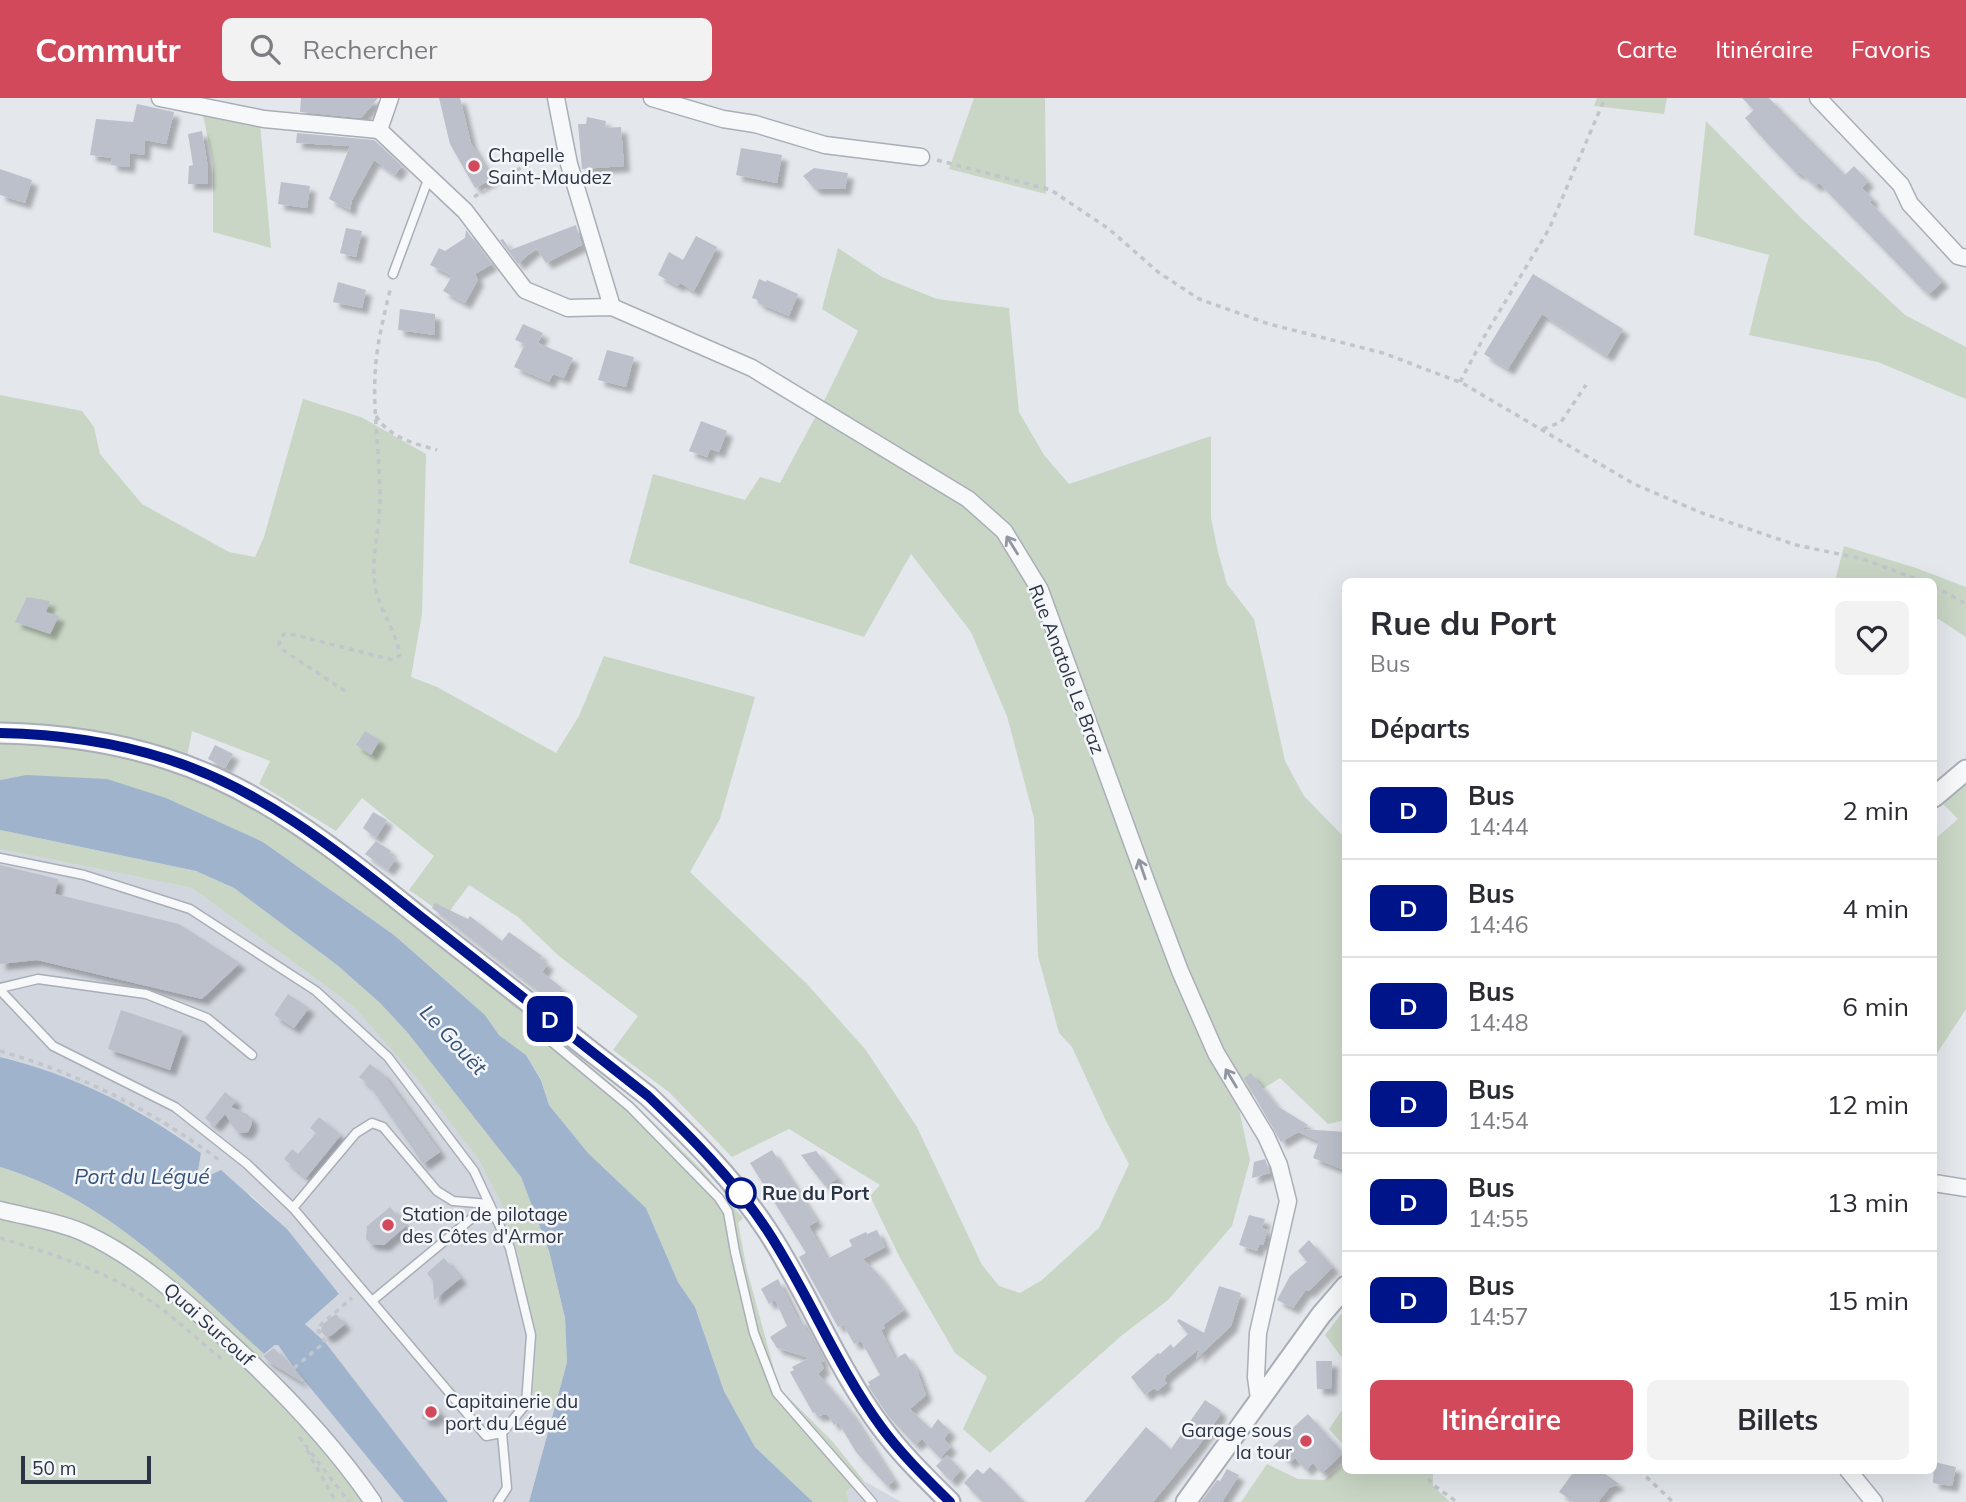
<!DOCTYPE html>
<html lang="fr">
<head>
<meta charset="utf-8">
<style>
	:root { --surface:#fff; --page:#f2f2f3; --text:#2b2b33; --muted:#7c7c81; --line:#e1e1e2; --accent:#d1495b }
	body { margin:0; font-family:Mulish,sans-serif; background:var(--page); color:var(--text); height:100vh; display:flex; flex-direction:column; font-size:26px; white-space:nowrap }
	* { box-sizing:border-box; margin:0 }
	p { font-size:23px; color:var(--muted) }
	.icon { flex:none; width:38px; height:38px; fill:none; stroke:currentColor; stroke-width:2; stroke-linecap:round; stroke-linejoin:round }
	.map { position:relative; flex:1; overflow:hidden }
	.drawer { position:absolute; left:1342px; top:480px; width:595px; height:896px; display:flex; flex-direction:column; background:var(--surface); border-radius:10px; box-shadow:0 7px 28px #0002 }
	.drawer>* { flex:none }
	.badge { padding:0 14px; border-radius:10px; font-size:24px; line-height:46px }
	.scale { position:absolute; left:21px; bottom:18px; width:130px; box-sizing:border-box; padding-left:7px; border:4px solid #2b3445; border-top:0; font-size:19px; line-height:24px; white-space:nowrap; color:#2b3445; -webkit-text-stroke:5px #f4f6f9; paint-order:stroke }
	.map>.badge { position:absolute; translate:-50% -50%; box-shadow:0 0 0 4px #fff }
	h2 { padding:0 28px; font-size:26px; line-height:63px }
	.round { display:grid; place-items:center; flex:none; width:74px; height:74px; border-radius:10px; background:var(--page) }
	.overview { display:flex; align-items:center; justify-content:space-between; height:119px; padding:0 28px }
	h1 { font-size:33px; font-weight:700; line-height:52px }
	.button { display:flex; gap:14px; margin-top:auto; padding:14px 28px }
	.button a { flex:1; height:80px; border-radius:10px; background:var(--accent); color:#fff; font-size:28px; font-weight:700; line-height:80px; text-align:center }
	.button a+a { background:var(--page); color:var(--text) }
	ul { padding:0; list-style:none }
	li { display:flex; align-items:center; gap:21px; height:98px; padding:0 28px; border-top:2px solid var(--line) }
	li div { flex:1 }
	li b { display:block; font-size:26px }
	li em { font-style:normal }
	li .badge { min-width:77px; font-weight:700; text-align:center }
	header { display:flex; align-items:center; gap:42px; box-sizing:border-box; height:98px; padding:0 35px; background:var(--accent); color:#fff }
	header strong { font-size:33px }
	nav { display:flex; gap:38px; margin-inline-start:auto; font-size:24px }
	.search { width:490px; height:63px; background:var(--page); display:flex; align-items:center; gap:18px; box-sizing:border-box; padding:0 24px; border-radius:10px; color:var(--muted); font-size:26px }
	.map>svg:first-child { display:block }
	.built { fill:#d2d6de }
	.green { fill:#c9d6c5 }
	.water { fill:#9fb4cc }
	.building { fill:#bbc0ca; filter:url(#shadow) }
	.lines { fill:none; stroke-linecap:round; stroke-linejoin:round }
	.service-casing { stroke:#a9aeb7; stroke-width:11 }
	.minor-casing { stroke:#a9aeb7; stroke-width:19 }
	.tertiary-casing { stroke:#a9aeb7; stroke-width:23 }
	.path { stroke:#c2c5cb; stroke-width:3.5; stroke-dasharray:5 5; stroke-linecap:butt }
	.service { stroke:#f7f8fa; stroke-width:8 }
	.minor { stroke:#f7f8fa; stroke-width:16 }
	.tertiary { stroke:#f7f8fa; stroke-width:19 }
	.oneway { stroke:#9196a0 }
	.line-casing { stroke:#fff; stroke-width:16 }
	.line { stroke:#001489; stroke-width:10 }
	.poi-dot { fill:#d1495b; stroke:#f4f6f9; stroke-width:2.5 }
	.stop-dot { fill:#fff; stroke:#001489; stroke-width:3.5 }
	.labels { text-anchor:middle; stroke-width:5; stroke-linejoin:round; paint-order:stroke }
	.poi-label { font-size:19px; fill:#2b3445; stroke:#f4f6f9; text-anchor:start }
	.street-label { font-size:19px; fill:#2b3445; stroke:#f4f6f9 }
	.stop-label { font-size:19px; font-weight:bold; fill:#2b3445; stroke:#f4f6f9; text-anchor:start }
	.water-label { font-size:21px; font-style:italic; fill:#34527a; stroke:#f4f6f9 }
</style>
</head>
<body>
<header>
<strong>Commutr</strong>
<div class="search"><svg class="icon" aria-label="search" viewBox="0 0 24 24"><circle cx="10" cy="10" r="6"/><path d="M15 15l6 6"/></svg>Rechercher</div>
<nav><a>Carte</a><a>Itinéraire</a><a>Favoris</a></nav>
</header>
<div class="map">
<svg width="1966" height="1404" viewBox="0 0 1966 1404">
	<defs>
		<filter id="shadow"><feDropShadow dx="6" dy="6" stdDeviation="2" flood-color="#0004"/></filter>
	</defs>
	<rect width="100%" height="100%" fill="#e4e7ec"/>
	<g class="built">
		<polygon points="0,751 192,790 353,908 414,976 479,1062 501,1105 518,1156 536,1244 532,1306 554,1311 529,1404 448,1404 305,1225 339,1196 287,1131 252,1098 206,1079 198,1072 201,1055 172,1034 134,1011 20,964 0,959"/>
		<polygon points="275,1247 278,1247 294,1270 404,1404 364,1404 253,1271 264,1256"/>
		<polygon points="864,1383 901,1404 849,1404 846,1393"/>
	</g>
	<g class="green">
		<polygon points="974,0 1045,0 1046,96 949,71"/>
		<polygon points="1597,0 1667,0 1664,16 1594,8"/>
		<polygon points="203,17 260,25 271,150 213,134 213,66"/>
		<polygon points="1706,23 1801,120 1905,217 1966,249 1966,301 1878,264 1749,237 1769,157 1694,137"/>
		<polygon points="838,150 882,179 937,201 1009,210 1019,314 1044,357 1069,386 1211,338 1211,420 1218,454 1227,486 1254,521 1285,663 1304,698 1346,741 1346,1022 1328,1026 1280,980 1238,1006 1250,1062 1232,1128 1168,1202 1121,1238 990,1355 963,1331 987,1279 955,1255 900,1160 870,1098 880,1087 789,1031 732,1059 670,995 613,952 638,918 559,858 518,819 469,787 446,818 409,792 434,758 362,700 336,733 259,686 270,663 192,633 184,674 206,682 288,732 405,819 561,942 635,1006 698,1068 743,1120 738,1125 747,1172 779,1290 833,1344 864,1383 846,1393 849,1404 813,1404 755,1349 724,1293 695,1209 678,1184 646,1110 588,1055 549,1007 541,981 526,957 499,937 485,917 394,837 263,744 26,677 0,682 0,297 82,313 94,329 100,356 142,406 229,454 255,459 264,439 303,301 361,319 426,356 422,516 411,579 437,589 556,655 579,618 604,558 755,599 720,721 690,774 807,886 865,951 917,1029 982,1167 999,1188 1020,1195 1042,1182 1099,1130 1129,1066 1106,1023 1072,949 1059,935 1038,858 1034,720 1007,618 971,534 911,456 864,539 629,465 653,376 745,402 760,379 780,385 826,299 858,233 822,211"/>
		<polygon points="1844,448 1916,470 1966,489 1966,539 1934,518 1934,483 1835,483"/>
		<polygon points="1966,684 1966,911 1934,960 1934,742 1958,721 1940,703"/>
		<polygon points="0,732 196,773 234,790 337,867 379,904 407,934 521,1079 549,1153 565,1220 567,1264 554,1311 532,1306 536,1244 518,1156 501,1105 479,1062 414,977 353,908 192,790 0,751"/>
		<path d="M0,1069C107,1101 184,1183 264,1256L253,1271L332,1361L364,1404H0Z"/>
		<polygon points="1346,1210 1346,1265 1325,1237"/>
		<polygon points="1346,1306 1346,1350 1329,1331"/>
		<polygon points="1346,1364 1346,1372 1433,1372 1433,1388 1450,1404 1241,1404 1267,1366 1298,1381 1324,1382"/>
	</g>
	<g class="water">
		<polygon points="26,677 107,681 166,700 263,744 394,837 485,917 499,937 526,957 541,982 549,1007 588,1055 646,1110 678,1184 695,1209 724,1293 755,1349 813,1404 529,1404 567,1264 565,1220 549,1153 521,1079 407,934 379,904 337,867 234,790 196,773 0,732 0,682"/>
		<path d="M0,959C74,977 140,1010 201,1055L198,1073L206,1079L221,1072L287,1131L339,1196L305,1226L325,1244L448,1404H404L294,1270L278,1247H275L264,1256C184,1183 107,1101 0,1069Z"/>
	</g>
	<g class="building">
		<polygon points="301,0 378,0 361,20 300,14"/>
		<polygon points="439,0 460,0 471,45 492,81 475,90 450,46"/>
		<polygon points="1742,0 1769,0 1845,77 1854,68 1868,83 1862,90 1873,101 1870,104 1943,183 1929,196 1921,190 1819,85 1816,88 1799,74 1797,76 1767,45 1745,20 1754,12"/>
		<polygon points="137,6 174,14 166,46 145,42 144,57 130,55 129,69 111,67 112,60 90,57 96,21 133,24"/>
		<polygon points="587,19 606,23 605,30 621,29 624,68 582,71 578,26 586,26"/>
		<polygon points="202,33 208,70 208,86 188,86 189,68 193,67 188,36"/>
		<polygon points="297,35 374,42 402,68 395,77 374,62 352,102 350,112 329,101 350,48 296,45"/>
		<polygon points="741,50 782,57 777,85 736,77"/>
		<polygon points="814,70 848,75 845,91 815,91 803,78"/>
		<polygon points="0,71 32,82 25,105 0,97"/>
		<polygon points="281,84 310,88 307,110 278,106"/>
		<polygon points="576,127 582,147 546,165 536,150 518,166 500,142 503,141 510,152"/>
		<polygon points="346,130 362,133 356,159 340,155"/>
		<polygon points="466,132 492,166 475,176 478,182 465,205 443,193 452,178 430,167 439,150 445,153 465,140"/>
		<polygon points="696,138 717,149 694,193 680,185 678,188 658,177 669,154 683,162"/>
		<polygon points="1533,176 1623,231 1607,258 1542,216 1508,271 1484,256"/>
		<polygon points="759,181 766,184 767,182 798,196 789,218 758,205 758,202 752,200"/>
		<polygon points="338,184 366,192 362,210 333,204"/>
		<polygon points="400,211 435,216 435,237 398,232"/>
		<polygon points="523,226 543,235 538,245 573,260 564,280 553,276 549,284 514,269 525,246 515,242"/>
		<polygon points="607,252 634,259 626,289 598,282"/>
		<polygon points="701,323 727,333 719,354 710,351 707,359 689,353"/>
		<polygon points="27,499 50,503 46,514 59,518 50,536 15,524"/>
		<polygon points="365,633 380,642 371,657 356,647"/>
		<polygon points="215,647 233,656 225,670 208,661"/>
		<polygon points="373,714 387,722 376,740 363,730"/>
		<polygon points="376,743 391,753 389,756 396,761 388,772 365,756"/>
		<polygon points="0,767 58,781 55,796 179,826 240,865 202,901 37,862 0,866"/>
		<polygon points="435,805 468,821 470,818 502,843 509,834 542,858 540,860 548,866 542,874 562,890 552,904 432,810"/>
		<polygon points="288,896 309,910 294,930 274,917"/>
		<polygon points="121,912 183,933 170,972 108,951"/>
		<polygon points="370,966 383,976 440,1054 423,1066 370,988 359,979"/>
		<polygon points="1251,975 1277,1008 1308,1027 1302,1031 1346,1034 1346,1061 1342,1071 1313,1060 1319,1043 1298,1034 1281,1044 1244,980"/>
		<polygon points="225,994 236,1003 231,1009 247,1016 251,1020 252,1026 248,1034 243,1035 236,1033 225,1016 215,1028 205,1020"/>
		<polygon points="319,1019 341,1037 306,1080 284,1061 292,1051 298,1056 316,1035 310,1030"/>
		<polygon points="772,1052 817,1123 809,1128 827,1161 852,1148 849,1142 866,1134 867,1136 877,1132 885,1149 863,1161 878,1176 904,1212 883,1227 885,1230 881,1232 895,1261 905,1255 909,1260 916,1270 926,1297 910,1311 931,1331 938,1321 950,1333 944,1341 951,1349 940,1360 922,1341 915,1347 889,1319 868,1288 870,1287 868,1284 880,1277 861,1243 854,1246 843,1226 838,1229 799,1159 806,1155 750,1065"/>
		<polygon points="816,1053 838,1080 825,1088 801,1057"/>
		<polygon points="1265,1061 1270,1075 1252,1080 1254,1064"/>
		<polygon points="390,1109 406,1128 384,1147 371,1146 366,1141 367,1128"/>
		<polygon points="1249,1117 1265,1121 1262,1130 1268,1132 1263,1147 1259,1146 1257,1153 1239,1147"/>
		<polygon points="1309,1142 1333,1169 1309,1193 1305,1193 1293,1210 1277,1202 1290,1178 1307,1164 1298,1153"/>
		<polygon points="444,1160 461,1180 434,1202 433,1183 427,1175"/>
		<polygon points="778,1181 798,1221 800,1220 824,1264 820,1263 824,1270 818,1276 850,1313 894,1383 887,1388 856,1354 838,1324 834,1327 827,1316 817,1318 815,1314 813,1315 790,1274 794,1272 792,1269 809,1260 777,1250 770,1239 787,1228 775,1202 769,1206 761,1191"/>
		<polygon points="1219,1188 1241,1195 1231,1228 1196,1261 1199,1251 1167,1277 1164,1282 1167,1285 1157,1293 1154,1290 1145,1297 1131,1279 1158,1255 1160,1256 1171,1246 1173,1250 1188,1236 1177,1223 1179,1221 1204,1235"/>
		<polygon points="336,1216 345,1226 332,1237 326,1239 321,1233 322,1227"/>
		<polygon points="274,1250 303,1284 302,1284 269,1264 263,1258"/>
		<polygon points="1316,1263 1332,1263 1331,1291 1317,1291"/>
		<polygon points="1205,1302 1220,1312 1220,1317 1197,1350 1153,1404 1084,1404 1146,1329 1171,1351"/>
		<polygon points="431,1304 441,1316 431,1323 422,1321 423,1312"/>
		<polygon points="1308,1316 1343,1355 1322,1375 1313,1365 1306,1372 1295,1360 1289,1365 1273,1348"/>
		<polygon points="947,1357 961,1372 951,1383 936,1368"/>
		<polygon points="1934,1364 1956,1369 1952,1388 1933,1385"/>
		<polygon points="990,1369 1024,1404 983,1404 964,1385 977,1371 983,1376"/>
		<polygon points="1227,1371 1239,1377 1222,1404 1201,1404 1217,1382 1220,1383"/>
		<polygon points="1575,1372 1600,1372 1619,1386 1609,1390 1598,1404 1574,1404 1559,1394"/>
	</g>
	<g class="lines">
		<g class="service-casing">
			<g id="service">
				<polyline points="393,176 429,79"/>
				<polyline points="0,760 84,777 190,811 316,893 388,959 474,1073 510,1150 531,1237 526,1306 502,1335 486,1338 293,1110 247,1066 175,1009 53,948 0,892"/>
				<polyline points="0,890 38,881 146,896 207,920 252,957"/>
				<polyline points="547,940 630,1009 719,1100 728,1114 735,1154 754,1235 777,1295 872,1404"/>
				<polyline points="293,1110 356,1035 372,1025 383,1029 437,1093 453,1103 489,1106"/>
				<polyline points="372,1203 489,1106"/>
				<polyline points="498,1404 507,1390 502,1335"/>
			</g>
		</g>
		<g class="minor-casing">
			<g id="minor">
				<polyline points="160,0 264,21 379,32"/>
				<polyline points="556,0 569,66 612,209"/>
				<polyline points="652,0 723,21 755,26 825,47 921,59"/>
				<polyline points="1818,0 1901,87 1910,106 1958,158 1966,160"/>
				<polyline points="379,32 465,113 525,192 568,210 612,209 752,270 968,401 1004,433 1040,492 1149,791 1180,873 1216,955 1266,1038 1279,1067 1288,1103 1258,1235 1256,1279 1259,1301"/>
				<polyline points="379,32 390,0"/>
				<polyline points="1934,1085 1966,1090"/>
				<path d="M0,1112C27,1119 57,1123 82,1134C136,1158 181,1199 223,1238C278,1288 331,1342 373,1404"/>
				<polyline points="1848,1372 1874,1404"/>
			</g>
		</g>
		<g class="tertiary-casing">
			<g id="tertiary">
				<path d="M0,635C56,636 114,644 167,661C266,692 347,761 426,824C500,882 574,940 648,998C691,1039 734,1082 767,1132C809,1196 836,1269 882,1330C902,1357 926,1380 950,1404"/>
				<polyline points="1934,699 1966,672"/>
				<polyline points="1186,1404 1321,1217 1346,1188"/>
			</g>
		</g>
		<g class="path">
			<polyline points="937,62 1051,92 1109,131 1158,174 1199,201 1269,226 1383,255 1462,285 1634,386 1702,415 1796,447 1863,461 1922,483"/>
			<polyline points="474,99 551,51"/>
			<polyline points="1460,284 1484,239 1549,131 1605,0"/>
			<path d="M376,318C390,340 413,345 437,352"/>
			<polyline points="1543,331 1561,324 1586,287"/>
			<polyline points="1934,488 1966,506"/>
			<path d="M345,593L283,552L279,547L280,541L284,536L295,537L393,562L400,557C396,533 379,512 375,487C371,460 379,434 380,407C381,364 373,321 375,278C376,248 384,218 391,188"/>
			<path d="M0,953C83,977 153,1013 222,1064"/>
			<path d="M0,1140C53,1156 109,1174 155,1206C179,1223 200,1244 223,1262"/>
			<polyline points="294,1270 325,1244 317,1230 352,1200"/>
			<polyline points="299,1339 349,1404"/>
			<polyline points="307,1352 336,1404"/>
			<polyline points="1423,1372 1432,1386 1457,1404"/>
			<polyline points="1639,1372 1673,1404"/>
		</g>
		<use href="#service" class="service"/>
		<use href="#minor" class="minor"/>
		<use href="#tertiary" class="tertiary"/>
	</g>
	<defs><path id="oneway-shaft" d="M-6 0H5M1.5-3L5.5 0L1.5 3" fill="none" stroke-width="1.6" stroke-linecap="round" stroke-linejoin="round" transform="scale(1.75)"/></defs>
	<g class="oneway">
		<use href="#oneway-shaft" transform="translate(1012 447) rotate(-122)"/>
		<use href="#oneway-shaft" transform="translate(1142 771) rotate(-109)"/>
		<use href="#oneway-shaft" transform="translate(1231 980) rotate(-121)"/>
	</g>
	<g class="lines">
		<g class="line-casing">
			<path id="line" d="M0,635C56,636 114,644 167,661C269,693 353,766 435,830C506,886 577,942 648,998C691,1039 734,1082 767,1132C809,1196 837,1269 882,1330C902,1357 926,1380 950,1404"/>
		</g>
		<use href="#line" class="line"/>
	</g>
	<g class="poi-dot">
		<circle cx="474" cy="68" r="7"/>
		<circle cx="388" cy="1127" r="7"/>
		<circle cx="431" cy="1314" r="7"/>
		<circle cx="1306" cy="1343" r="7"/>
	</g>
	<circle class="stop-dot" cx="741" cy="1095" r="14"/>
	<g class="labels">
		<g class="poi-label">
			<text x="488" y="64">Chapelle<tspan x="488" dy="22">Saint-Maudez</tspan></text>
			<text x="402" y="1123">Station de pilotage<tspan x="402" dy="22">des Côtes d'Armor</tspan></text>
			<text x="445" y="1310">Capitainerie du<tspan x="445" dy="22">port du Légué</tspan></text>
			<text x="1292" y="1339" text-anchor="end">Garage sous<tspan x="1292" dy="22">la tour</tspan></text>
		</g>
		<g class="street-label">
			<text transform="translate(1067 571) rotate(69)" y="7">Rue Anatole Le Braz</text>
			<text transform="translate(209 1226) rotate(42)" y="7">Quai Surcouf</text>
		</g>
		<g class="stop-label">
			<text x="762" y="1102">Rue du Port</text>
		</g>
		<g class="water-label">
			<text transform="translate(453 942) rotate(47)" y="7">Le Gouët</text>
			<text x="142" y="1086">Port du Légué</text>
		</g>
	</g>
</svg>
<div class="scale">50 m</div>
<b class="badge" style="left:550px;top:921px;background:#001489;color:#fff">D</b>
<section class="drawer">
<div class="overview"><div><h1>Rue du Port</h1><p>Bus</p></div><a class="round"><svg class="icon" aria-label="heart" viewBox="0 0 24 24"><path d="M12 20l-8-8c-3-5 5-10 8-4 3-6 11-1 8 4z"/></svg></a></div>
<h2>Départs</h2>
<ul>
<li><span class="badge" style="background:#001489;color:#fff">D</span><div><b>Bus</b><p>14:44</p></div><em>2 min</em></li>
<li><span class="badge" style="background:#001489;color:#fff">D</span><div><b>Bus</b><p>14:46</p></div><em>4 min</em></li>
<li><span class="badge" style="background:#001489;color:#fff">D</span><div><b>Bus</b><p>14:48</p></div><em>6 min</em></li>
<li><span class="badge" style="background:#001489;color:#fff">D</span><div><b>Bus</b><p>14:54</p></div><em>12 min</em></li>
<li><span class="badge" style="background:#001489;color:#fff">D</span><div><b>Bus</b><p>14:55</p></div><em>13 min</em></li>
<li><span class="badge" style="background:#001489;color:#fff">D</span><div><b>Bus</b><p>14:57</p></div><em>15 min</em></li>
</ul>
<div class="button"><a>Itinéraire</a><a>Billets</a></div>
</section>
</div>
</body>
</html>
